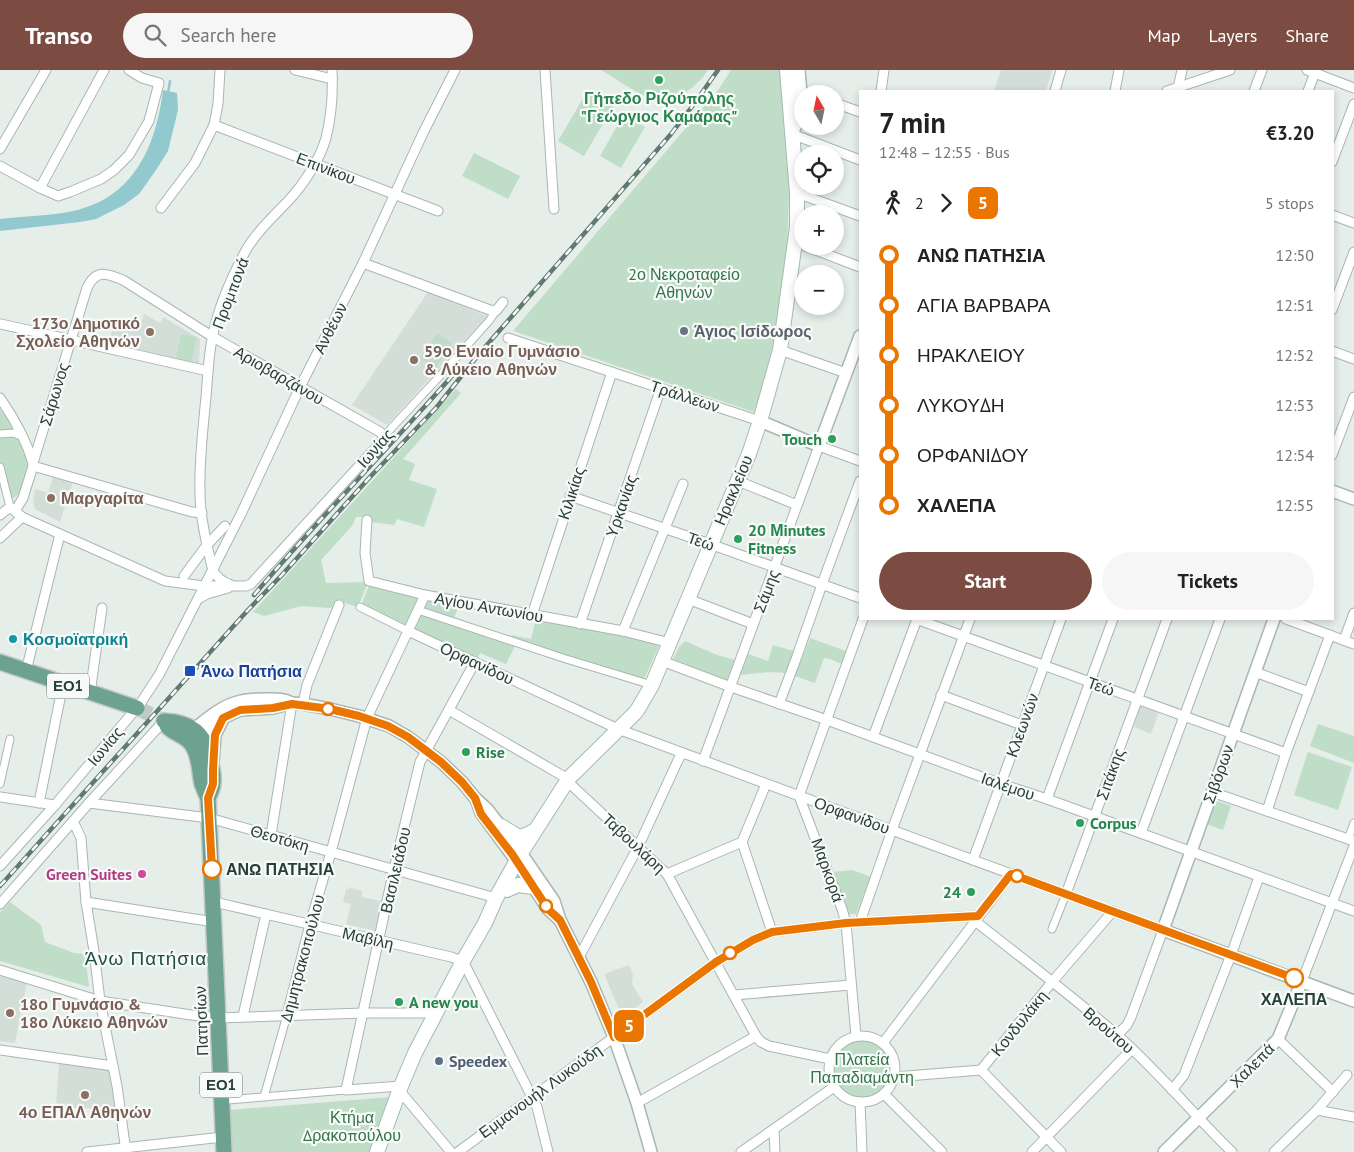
<!DOCTYPE html>
<html lang="en">
<head>
<meta charset="utf-8">
<style>
	:root { --surface:#fff; --page:#f6f6f6; --text:#222; --muted:#767676; --accent:#7c4c42 }
	body { margin:0; font-family:"PT Sans",sans-serif; background:var(--page); color:var(--text); height:100vh; display:flex; flex-direction:column; font-size:19px; white-space:nowrap }
	* { box-sizing:border-box; margin:0 }
	p { font-size:16px; color:var(--muted) }
	.icon { flex:none; width:28px; height:28px; fill:none; stroke:currentColor; stroke-width:2; stroke-linecap:round; stroke-linejoin:round }
	.map { position:relative; flex:1; overflow:hidden }
	.drawer { position:absolute; left:859px; top:20px; width:475px; height:530px; display:flex; flex-direction:column; background:var(--surface); border-radius:0px; box-shadow:0 2px 8px #0003 }
	.drawer>* { flex:none }
	.badge { padding:0 10px; border-radius:8px; font-size:18px; line-height:32px }
	.needle { width:32px; rotate:351deg }
	.tools { position:absolute; left:794px; top:15px; display:grid; gap:10px }
	.tools a { display:grid; place-items:center; width:50px; height:50px; border-radius:50%; background:var(--surface); box-shadow:0 2px 8px #0003; font-size:25px }
	.map>.badge { position:absolute; translate:-50% -50%; box-shadow:0 0 0 2px #fff }
	.legs { display:flex; align-items:center; gap:8px; height:55px; padding:0 20px; font-size:16px }
	.legs p { margin-inline-start:auto }
	.headline { display:flex; align-items:center; justify-content:space-between; height:85px; padding:0 20px }
	h1 { font-size:28px; font-weight:700; line-height:38px }
	.primary-button { display:flex; gap:10px; margin-top:auto; padding:10px 20px }
	.primary-button a { flex:1; height:58px; border-radius:30px; background:var(--accent); color:#fff; font-size:20px; font-weight:700; line-height:58px; text-align:center }
	.primary-button a+a { background:var(--page); color:var(--text) }
	ul { padding:0 20px; list-style:none }
	li { display:flex; align-items:center; gap:18px; height:50px; font-size:19px }
	li i { display:grid; place-items:center; width:8px; height:100%; margin:0 6px; background:currentColor }
	li i::after { content:''; width:12px; height:12px; margin:-6px; border:4px solid; border-radius:50%; background:var(--surface) }
	li p { margin-inline-start:auto }
	li:first-child i { background:linear-gradient(#0000 50%,currentColor 0) }
	li:last-child i { background:linear-gradient(currentColor 50%,#0000 0) }
	header { display:flex; align-items:center; gap:30px; box-sizing:border-box; height:70px; padding:0 25px; background:var(--accent); color:#fff }
	header strong { font-size:24px }
	nav { display:flex; gap:28px; margin-inline-start:auto; font-size:18px }
	.search { width:350px; height:45px; background:var(--page); display:flex; align-items:center; gap:12px; box-sizing:border-box; padding:0 18px; border-radius:28px; color:var(--muted); font-size:19px }
	.map>svg:first-child { display:block }
	.built { fill:#d4ded9 }
	.green { fill:#c0ddc7 }
	.water { fill:#92c9cf }
	.lines { fill:none; stroke-linecap:round; stroke-linejoin:round }
	.stream { stroke:#92c9cf; stroke-width:2.5 }
	.primary-tunnel { stroke:#c0cbc6; stroke-width:15; stroke-dasharray:15 8; stroke-linecap:butt }
	.pedestrian-casing { stroke:#a9b6b1; stroke-width:9 }
	.minor-casing { stroke:#a9b6b1; stroke-width:11 }
	.tertiary-casing { stroke:#a9b6b1; stroke-width:14 }
	.secondary-casing { stroke:#a5b9b1; stroke-width:16 }
	.primary-casing { stroke:#c2c9c7; stroke-width:18 }
	.pedestrian { stroke:#fff; stroke-width:7 }
	.minor { stroke:#fff; stroke-width:9 }
	.tertiary { stroke:#fff; stroke-width:11 }
	.secondary { stroke:#fff; stroke-width:14 }
	.primary { stroke:#6da190; stroke-width:15 }
	.rail-casing { stroke:#607a72; stroke-width:4.5 }
	.rail { stroke:#f7faf8; stroke-width:2.5; stroke-dasharray:8; stroke-linecap:butt }
	.line-1-casing { stroke:#fff; stroke-width:11 }
	.line-1 { stroke:#ea7600; stroke-width:8 }
	.leisure-dot { fill:#2e9e5b; stroke:#f7faf8; stroke-width:2 }
	.worship-dot { fill:#6b7280; stroke:#f7faf8; stroke-width:2 }
	.education-dot { fill:#8d6e63; stroke:#f7faf8; stroke-width:2 }
	.culture-dot { fill:#0f9aa8; stroke:#f7faf8; stroke-width:2 }
	.transit-dot { fill:#1a4fb4; stroke:#f7faf8; stroke-width:2 }
	.stop-1-dot { fill:#fff; stroke:#ea7600; stroke-width:2.5 }
	.hotel-dot { fill:#d1479c; stroke:#f7faf8; stroke-width:2 }
	.service-dot { fill:#5c6f8a; stroke:#f7faf8; stroke-width:2 }
	.labels { text-anchor:middle; stroke-width:4.5; stroke-linejoin:round; paint-order:stroke }
	.shield { fill:#f7faf8; stroke:#657771; stroke-width:1 }
	.shield-label { font-size:15px; font-weight:bold; fill:#263f37 }
	.leisure-label { font-size:16px; font-weight:bold; fill:#27864d; stroke:#f7faf8; text-anchor:start }
	.street-label { font-size:16px; fill:#263f37; stroke:#f7faf8 }
	.park-label { font-size:16px; fill:#327447; stroke:#f7faf8 }
	.education-label { font-size:16px; font-weight:bold; fill:#785e54; stroke:#f7faf8; text-anchor:start }
	.worship-label { font-size:16px; font-weight:bold; fill:#5b616d; stroke:#f7faf8; text-anchor:start }
	.culture-label { font-size:16px; font-weight:bold; fill:#0d838f; stroke:#f7faf8; text-anchor:start }
	.transit-label { font-size:16px; font-weight:bold; fill:#164399; stroke:#f7faf8; text-anchor:start }
	.stop-label { font-size:16px; font-weight:bold; fill:#263f37; stroke:#f7faf8; text-anchor:start }
	.hotel-label { font-size:16px; font-weight:bold; fill:#b23c85; stroke:#f7faf8; text-anchor:end }
	.service-label { font-size:16px; font-weight:bold; fill:#4e5e75; stroke:#f7faf8; text-anchor:start }
	.quarter-label { font-size:19px; letter-spacing:1px; fill:#225143; stroke:#f7faf8 }
</style>
</head>
<body>
<header>
<strong>Transo</strong>
<div class="search"><svg class="icon" aria-label="search" viewBox="0 0 24 24"><circle cx="10" cy="10" r="6"/><path d="M15 15l6 6"/></svg>Search here</div>
<nav><a>Map</a><a>Layers</a><a>Share</a></nav>
</header>
<div class="map">
<svg width="1354" height="1082" viewBox="0 0 1354 1082">
	<rect width="100%" height="100%" fill="#e6eeea"/>
	<g class="built">
		<polygon points="1001,0 1052,0 1046,21 994,21"/>
		<polygon points="428,222 487,246 387,355 352,335"/>
		<polygon points="144,244 160,253 163,247 200,269 199,295 143,283 142,281 136,280 133,281 109,276 115,247 141,254"/>
		<polygon points="54,404 74,409 60,452 35,439 33,432 35,419 48,423"/>
		<polygon points="1141,634 1159,642 1151,664 1134,657"/>
		<polygon points="349,817 362,821 362,827 381,831 380,834 382,835 376,861 346,854 351,834 343,832 346,819 348,820"/>
		<polygon points="629,895 633,905 632,914 643,932 625,945 621,944 604,904"/>
		<polygon points="0,904 27,912 15,973 0,971"/>
		<polygon points="59,992 109,998 115,1038 72,1038 56,1036"/>
	</g>
	<g class="green">
		<path d="M601,0H708C694,21 670,37 645,26C630,19 615,8 601,0Z"/>
		<polygon points="731,0 780,0 789,123 787,180 775,281 754,342 513,261 719,19"/>
		<polygon points="588,20 614,35 584,86 558,71"/>
		<polygon points="624,44 645,57 621,98 600,86"/>
		<polygon points="474,83 520,106 508,129 462,106"/>
		<polygon points="437,263 452,273 436,298 420,288"/>
		<polygon points="181,264 197,267 191,293 175,290"/>
		<polygon points="456,319 461,323 403,389 415,394 409,410 437,419 424,457 397,449 394,455 371,452 372,447 356,447 352,456 321,490 326,513 368,512 358,537 345,533 330,538 302,536 264,546 253,542"/>
		<path d="M0,338C8,350 27,375 28,389C28,396 25,405 23,412C21,420 19,427 10,429L0,396Z"/>
		<polygon points="369,515 419,525 406,556 361,536"/>
		<polygon points="429,529 459,535 454,548 511,567 512,565 531,569 536,548 654,571 658,573 658,578 645,607 639,612 518,576 515,576 506,594 480,583 477,589 414,559"/>
		<polygon points="810,568 846,581 842,594 830,589 824,588 815,613 795,606"/>
		<polygon points="685,571 717,585 735,590 727,610 673,589 679,577"/>
		<polygon points="773,575 794,581 786,603 769,602 740,605 748,584 768,591"/>
		<polygon points="1318,654 1354,666 1354,693 1310,676"/>
		<polygon points="1308,682 1352,697 1338,740 1294,725"/>
		<polygon points="1214,730 1231,736 1223,760 1206,754"/>
		<polygon points="852,800 871,807 856,844 847,844 833,802"/>
		<polygon points="10,832 41,855 45,872 74,883 85,884 89,917 0,891 0,842"/>
		<circle cx="862" cy="998" r="29"/>
		<polygon points="391,1027 369,1082 233,1082 229,1040"/>
	</g>
	<path class="water" d="M163,20L177,23L178,40L168,81L154,103L139,124L124,135L96,149L80,152L0,161V149C24,146 49,146 73,141C134,128 156,76 163,20Z"/>
	<g class="lines">
		<polyline class="stream" points="168,23 170,11"/>
		<polyline class="primary-tunnel" points="137,638 164,651"/>
		<g class="pedestrian-casing">
			<g id="pedestrian">
				<polyline points="0,364 14,363 18,365 20,362"/>
				<polyline points="384,366 437,309 489,251 496,241"/>
				<polyline points="0,397 10,437"/>
				<polyline points="360,537 408,561"/>
				<polyline points="418,540 566,589 652,615"/>
				<polyline points="0,714 10,669"/>
				<polyline points="1348,769 1354,753"/>
				<polyline points="1052,859 1066,824"/>
				<polyline points="264,1027 287,945"/>
				<polyline points="228,1030 346,1020"/>
			</g>
		</g>
		<g class="minor-casing">
			<g id="minor">
				<polyline points="295,0 332,9"/>
				<polyline points="545,0 554,139"/>
				<polyline points="1307,0 1354,18"/>
				<polyline points="1178,18 1182,0"/>
				<polyline points="881,21 884,0"/>
				<polyline points="1055,21 1061,0"/>
				<polyline points="1115,21 1119,0"/>
				<polyline points="1167,21 1230,0"/>
				<polyline points="1254,21 1262,0"/>
				<polyline points="1308,21 1316,0"/>
				<polyline points="835,33 860,42"/>
				<polyline points="214,55 438,141"/>
				<polyline points="792,64 860,90"/>
				<polyline points="0,79 46,0"/>
				<polyline points="1332,92 1354,34"/>
				<polyline points="0,96 40,118 58,126 70,122 101,109 114,100 129,85 149,51 159,13 142,8 129,0"/>
				<polyline points="40,118 104,0"/>
				<polyline points="797,123 860,146"/>
				<polyline points="161,138 195,93 214,55 218,34 220,0"/>
				<polyline points="1332,145 1354,153"/>
				<polyline points="805,176 860,197"/>
				<polyline points="363,193 490,240 496,241 503,232"/>
				<polyline points="1332,240 1354,182"/>
				<polyline points="1,254 208,301"/>
				<polyline points="508,268 760,351"/>
				<polyline points="780,280 846,303"/>
				<polyline points="1332,281 1354,289"/>
				<path d="M0,328C14,348 26,370 33,393"/>
				<polyline points="1332,385 1354,327"/>
				<polyline points="33,396 192,442 202,443"/>
				<polyline points="738,411 797,435"/>
				<polyline points="570,426 710,474 860,528"/>
				<path d="M0,445L10,437L22,447L165,511L204,516H246L251,514L381,372L384,366L380,362L213,267L123,210C106,203 96,199 87,218L33,393V396L23,428L15,441"/>
				<polyline points="367,450 365,483 369,511 425,525 623,561 670,573"/>
				<polyline points="0,468 22,447"/>
				<polyline points="184,506 207,475 225,456"/>
				<path d="M231,515C223,512 217,508 213,501C207,475 200,448 200,422C199,390 203,359 206,327C208,302 209,276 216,252C222,229 234,203 245,182C256,162 274,146 289,130C304,114 320,89 326,68C331,48 333,21 332,0"/>
				<polyline points="198,529 207,524 228,518"/>
				<polyline points="688,529 753,554"/>
				<polyline points="532,545 612,302"/>
				<polyline points="916,549 1286,683"/>
				<polyline points="1286,549 1354,574"/>
				<polyline points="580,554 661,318"/>
				<polyline points="408,561 618,659 1163,860 1131,947 1127,955 1117,965"/>
				<polyline points="623,561 683,414"/>
				<polyline points="1344,570 1354,543"/>
				<polyline points="662,591 731,617 827,650 1001,714 1047,729 1354,841"/>
				<polyline points="26,601 60,464"/>
				<polyline points="1255,602 1309,622"/>
				<polyline points="90,623 102,538"/>
				<polyline points="941,625 1022,655"/>
				<polyline points="303,634 307,615 339,535"/>
				<polyline points="779,634 796,589 825,506 860,411"/>
				<polyline points="449,640 563,706 567,711 667,804 756,966 761,972 769,976 830,989"/>
				<polyline points="873,667 917,549"/>
				<polyline points="703,691 819,376 860,391"/>
				<polyline points="1212,722 1351,770 1354,770"/>
				<polyline points="0,727 55,735"/>
				<polyline points="1047,729 1113,549"/>
				<polyline points="39,733 63,614"/>
				<polyline points="89,733 209,748 496,828"/>
				<polyline points="1267,741 1286,683 1330,565"/>
				<polyline points="73,751 81,768 86,832 94,881 100,931 117,1016 126,1082"/>
				<polyline points="1141,763 1220,549"/>
				<polyline points="271,765 292,633"/>
				<polyline points="742,772 772,862"/>
				<polyline points="973,790 1061,549"/>
				<polyline points="0,796 55,735 140,634 159,605 241,444 300,317 363,193 423,63 455,0"/>
				<polyline points="667,804 742,772 766,714"/>
				<polyline points="1066,824 1167,549"/>
				<polyline points="86,832 214,852"/>
				<polyline points="214,832 451,887 463,891 537,1037 548,1082"/>
				<polyline points="0,834 89,733 164,651"/>
				<path d="M975,851C1023,889 1071,925 1117,965C1158,1001 1193,1044 1232,1082"/>
				<polyline points="860,852 892,760 970,549"/>
				<polyline points="579,887 638,777 680,686 683,683"/>
				<polyline points="0,900 100,931 191,945 218,948 363,943 436,943"/>
				<polyline points="1302,911 1354,776"/>
				<polyline points="734,925 851,915"/>
				<polyline points="287,945 310,854 331,782 367,648 425,525"/>
				<polyline points="243,946 266,844"/>
				<circle cx="862" cy="999" r="33"/>
				<polyline points="856,966 846,853 842,839 799,726 863,549"/>
				<polyline points="1278,969 1333,1022"/>
				<polyline points="883,973 1011,804"/>
				<polyline points="0,980 113,996"/>
				<polyline points="981,1000 1061,1082"/>
				<polyline points="895,1007 981,1000 1052,912 1113,841"/>
				<polyline points="401,1016 346,1020 394,799 420,692 475,592"/>
				<polyline points="399,1020 451,1082"/>
				<polyline points="1172,1020 1184,1005 1231,885 1259,807"/>
				<polyline points="884,1024 942,1082"/>
				<polyline points="860,1032 862,1082"/>
				<polyline points="637,1033 756,966"/>
				<polyline points="1317,1040 1354,1047"/>
				<polyline points="774,1059 775,1082"/>
				<polyline points="87,1082 223,1067"/>
				<polyline points="458,1082 716,892 753,870 772,862 846,853 978,846"/>
				<polyline points="741,1082 834,1017"/>
				<polyline points="1032,1082 1132,979"/>
				<polyline points="1274,1082 1317,1040 1347,1005"/>
			</g>
		</g>
		<g class="tertiary-casing">
			<g id="tertiary">
				<path d="M792,64C805,39 801,27 799,0"/>
				<polyline points="760,351 819,376 860,266"/>
				<polyline points="1332,421 1354,429"/>
				<polyline points="1274,549 1163,860 1354,931"/>
				<path d="M188,664C203,652 221,635 241,631C249,629 257,629 265,629C276,629 283,628 292,633"/>
				<polyline points="194,670 208,658 223,648 240,640 273,638 292,633 303,634 330,639 359,646 389,656 408,667 441,692 462,712 475,728 488,740 521,783 554,831 560,850 591,912 614,967 637,1033 651,1082"/>
				<polyline points="213,691 215,665 223,649"/>
				<polyline points="476,729 481,743 512,785 548,839 560,850"/>
				<polyline points="1164,1082 1278,969 1302,911"/>
			</g>
		</g>
		<g class="secondary-casing">
			<g id="secondary">
				<polyline points="501,756 519,767 526,765 534,761"/>
				<polyline points="507,820 518,815 533,817"/>
				<polyline points="377,1082 401,1016 415,983 463,891 485,853 496,828 521,783 569,708 635,643 638,639 652,615 662,591 749,384 760,351 780,280 797,157 797,123 787,0"/>
			</g>
		</g>
		<g class="primary-casing">
			<g id="primary">
				<polyline points="0,592 137,638"/>
				<path d="M164,651C191,652 205,663 210,690C212,697 214,706 213,713C213,718 210,724 208,728L224,1082"/>
				<path d="M167,656C173,664 186,665 192,675C200,686 199,701 202,714C204,719 206,724 208,728"/>
			</g>
		</g>
		<use href="#pedestrian" class="pedestrian"/>
		<use href="#minor" class="minor"/>
		<use href="#tertiary" class="tertiary"/>
		<use href="#secondary" class="secondary"/>
		<use href="#primary" class="primary"/>
		<g class="rail-casing">
			<g id="rail">
				<path d="M254,525C320,447 392,375 459,298"/>
				<polyline points="0,816 248,540 281,506 370,407 436,338 479,284 671,64 694,34 718,0"/>
			</g>
		</g>
		<use href="#rail" class="rail"/>
	</g>
	<g class="lines">
		<g class="line-1-casing">
			<polyline id="line-1" points="212,799 208,728 213,714 213,700 215,665 223,648 240,640 273,638 292,634 330,639 359,646 388,656 408,667 441,692 462,712 475,728 481,744 512,784 548,839 560,850 591,912 614,967 716,892 753,870 772,862 846,853 978,846 1011,804 1294,908"/>
		</g>
		<use href="#line-1" class="line-1"/>
	</g>
	<g class="leisure-dot">
		<circle cx="659" cy="10" r="5"/>
		<circle cx="832" cy="369" r="5"/>
		<circle cx="738" cy="469" r="5"/>
		<circle cx="466" cy="682" r="5"/>
		<circle cx="1080" cy="753" r="5"/>
		<circle cx="971" cy="822" r="5"/>
		<circle cx="399" cy="932" r="5"/>
	</g>
	<circle class="worship-dot" cx="684" cy="261" r="5"/>
	<g class="education-dot">
		<circle cx="150" cy="262" r="5"/>
		<circle cx="414" cy="290" r="5"/>
		<circle cx="51" cy="428" r="5"/>
		<circle cx="10" cy="943" r="5"/>
		<circle cx="85" cy="1025" r="5"/>
	</g>
	<circle class="culture-dot" cx="13" cy="569" r="5"/>
	<rect class="transit-dot" x="184" y="595" width="12" height="12" rx="2.5"/>
	<g class="stop-1-dot">
		<circle cx="328" cy="639" r="6"/>
		<circle cx="212" cy="799" r="9"/>
		<circle cx="1017" cy="806" r="6"/>
		<circle cx="546" cy="836" r="6"/>
		<circle cx="730" cy="883" r="6"/>
		<circle cx="1294" cy="908" r="9"/>
	</g>
	<circle class="hotel-dot" cx="142" cy="804" r="5"/>
	<circle class="service-dot" cx="439" cy="991" r="5"/>
	<g class="labels">
		<g class="shield">
			<rect x="47" y="603.5" width="42" height="25" rx="4"/>
			<rect x="200" y="1002.5" width="42" height="25" rx="4"/>
		</g>
		<g class="shield-label">
			<text x="68" y="621">ΕΟ1</text>
			<text x="221" y="1020">ΕΟ1</text>
		</g>
		<g class="leisure-label">
			<text x="659" y="34" text-anchor="middle">Γήπεδο Ριζούπολης<tspan x="659" dy="18">"Γεώργιος Καμάρας"</tspan></text>
			<text x="822" y="375" text-anchor="end">Touch</text>
			<text x="748" y="466">20 Μinutes<tspan x="748" dy="18">Fitness</tspan></text>
			<text x="476" y="688">Rise</text>
			<text x="1090" y="759">Corpus</text>
			<text x="961" y="828" text-anchor="end">24</text>
			<text x="409" y="938">A new you</text>
		</g>
		<g class="street-label">
			<text transform="translate(326 98) rotate(21)" y="6">Επινίκου</text>
			<text transform="translate(230 223) rotate(-69)" y="6">Προμπονά</text>
			<text transform="translate(330 258) rotate(-63)" y="6">Ανθέων</text>
			<text transform="translate(279 305) rotate(30)" y="6">Αριοβαρζάνου</text>
			<text transform="translate(54 324) rotate(-73)" y="6">Σάρωνος</text>
			<text transform="translate(685 326) rotate(18)" y="6">Τράλλεων</text>
			<text transform="translate(375 378) rotate(-48)" y="6">Ιωνίας</text>
			<text transform="translate(733 420) rotate(-67)" y="6">Ηρακλείου</text>
			<text transform="translate(571 423) rotate(-72)" y="6">Κιλικίας</text>
			<text transform="translate(621 436) rotate(-71)" y="6">Υρκανίας</text>
			<text transform="translate(701 471) rotate(19)" y="6">Τεώ</text>
			<text transform="translate(766 521) rotate(-69)" y="6">Σάμης</text>
			<text transform="translate(489 537) rotate(10)" y="6">Αγίου Αντωνίου</text>
			<text transform="translate(477 593) rotate(25)" y="6">Ορφανίδου</text>
			<text transform="translate(1101 616) rotate(20)" y="6">Τεώ</text>
			<text transform="translate(1022 655) rotate(-70)" y="6">Κλεωνών</text>
			<text transform="translate(105 676) rotate(-50)" y="6">Ιωνίας</text>
			<text transform="translate(1110 704) rotate(-70)" y="6">Σιτάκης</text>
			<text transform="translate(1218 704) rotate(-70)" y="6">Σιβόρων</text>
			<text transform="translate(1008 716) rotate(19)" y="6">Ιαλέμου</text>
			<text transform="translate(852 745) rotate(20)" y="6">Ορφανίδου</text>
			<text transform="translate(280 768) rotate(16)" y="6">Θεοτόκη</text>
			<text transform="translate(634 773) rotate(43)" y="6">Ταβουλάρη</text>
			<text transform="translate(395 800) rotate(-77)" y="6">Βασιλειάδου</text>
			<text transform="translate(828 800) rotate(70)" y="6">Μαρκορά</text>
			<text transform="translate(368 868) rotate(13)" y="6">Μαβίλη</text>
			<text transform="translate(302 888) rotate(-75)" y="6">Δημητρακοπούλου</text>
			<text transform="translate(201 951) rotate(-92)" y="6">Πατησίων</text>
			<text transform="translate(1019 953) rotate(-51)" y="6">Κονδυλάκη</text>
			<text transform="translate(1109 960) rotate(41)" y="6">Βρούτου</text>
			<text transform="translate(1252 995) rotate(-45)" y="6">Χαλεπά</text>
			<text transform="translate(540 1021) rotate(-36)" y="6">Εμμανουήλ Λυκούδη</text>
		</g>
		<g class="park-label">
			<text x="684" y="210">2ο Νεκροταφείο<tspan x="684" dy="18">Αθηνών</tspan></text>
			<text x="862" y="995">Πλατεία<tspan x="862" dy="18">Παπαδιαμάντη</tspan></text>
			<text x="352" y="1053">Κτήμα<tspan x="352" dy="18">Δρακοπούλου</tspan></text>
		</g>
		<g class="education-label">
			<text x="140" y="259" text-anchor="end">173ο Δημοτικό<tspan x="140" dy="18">Σχολείο Αθηνών</tspan></text>
			<text x="424" y="287">59ο Ενιαίο Γυμνάσιο<tspan x="424" dy="18">&amp; Λύκειο Αθηνών</tspan></text>
			<text x="61" y="434">Μαργαρίτα</text>
			<text x="20" y="940">18ο Γυμνάσιο &amp;<tspan x="20" dy="18">18ο Λύκειο Αθηνών</tspan></text>
			<text x="85" y="1048" text-anchor="middle">4ο ΕΠΑΛ Αθηνών</text>
		</g>
		<g class="worship-label">
			<text x="694" y="267">Άγιος Ισίδωρος</text>
		</g>
		<g class="culture-label">
			<text x="23" y="575">Κοσμοϊατρική</text>
		</g>
		<g class="transit-label">
			<text x="201" y="607">Άνω Πατήσια</text>
		</g>
		<g class="stop-label">
			<text x="226" y="805">ΑΝΩ ΠΑΤΗΣΙΑ</text>
			<text x="1294" y="935" text-anchor="middle">ΧΑΛΕΠΑ</text>
		</g>
		<g class="hotel-label">
			<text x="132" y="810">Green Suites</text>
		</g>
		<g class="service-label">
			<text x="449" y="997">Speedex</text>
		</g>
		<g class="quarter-label">
			<text x="146" y="895">Άνω Πατήσια</text>
		</g>
	</g>
</svg>
<div class="tools">
<a><svg class="needle" viewBox="-14 -14 28 28"><path d="M0-13l5 13h-10z" fill="#e53935"/><path d="M0 13l5-13h-10z" fill="#767676"/></svg></a>
<a><svg class="icon" aria-label="locate" viewBox="0 0 24 24"><circle cx="12" cy="12" r="6"/><path d="M12 2v4M12 18v4M2 12h4M18 12h4"/></svg></a>
<a>+</a>
<a>−</a>
</div>
<b class="badge" style="left:629px;top:956px;background:#ea7600;color:#fff">5</b>
<section class="drawer">
<div class="headline"><div><h1>7 min</h1><p>12:48 – 12:55 · Bus</p></div><b>€3.20</b></div>
<div class="legs"><svg class="icon" aria-label="walk" viewBox="0 0 24 24"><circle cx="13" cy="4" r="2"/><path d="M13 8l-2 6 4 7M11 14l-3 7M7 12l3-4h3l4 4"/></svg>2<svg class="icon" aria-label="forward" viewBox="0 0 24 24"><path d="M9 5l7 7-7 7"/></svg><b class="badge" style="background:#ea7600;color:#fff">5</b><p>5 stops</p></div>
<ul>
<li><i style="color:#ea7600"></i><b>ΑΝΩ ΠΑΤΗΣΙΑ</b><p>12:50</p></li>
<li><i style="color:#ea7600"></i><span>ΑΓΙΑ ΒΑΡΒΑΡΑ</span><p>12:51</p></li>
<li><i style="color:#ea7600"></i><span>ΗΡΑΚΛΕΙΟΥ</span><p>12:52</p></li>
<li><i style="color:#ea7600"></i><span>ΛΥΚΟΥΔΗ</span><p>12:53</p></li>
<li><i style="color:#ea7600"></i><span>ΟΡΦΑΝΙΔΟΥ</span><p>12:54</p></li>
<li><i style="color:#ea7600"></i><b>ΧΑΛΕΠΑ</b><p>12:55</p></li>
</ul>
<div class="primary-button"><a>Start</a><a>Tickets</a></div>
</section>
</div>
</body>
</html>
